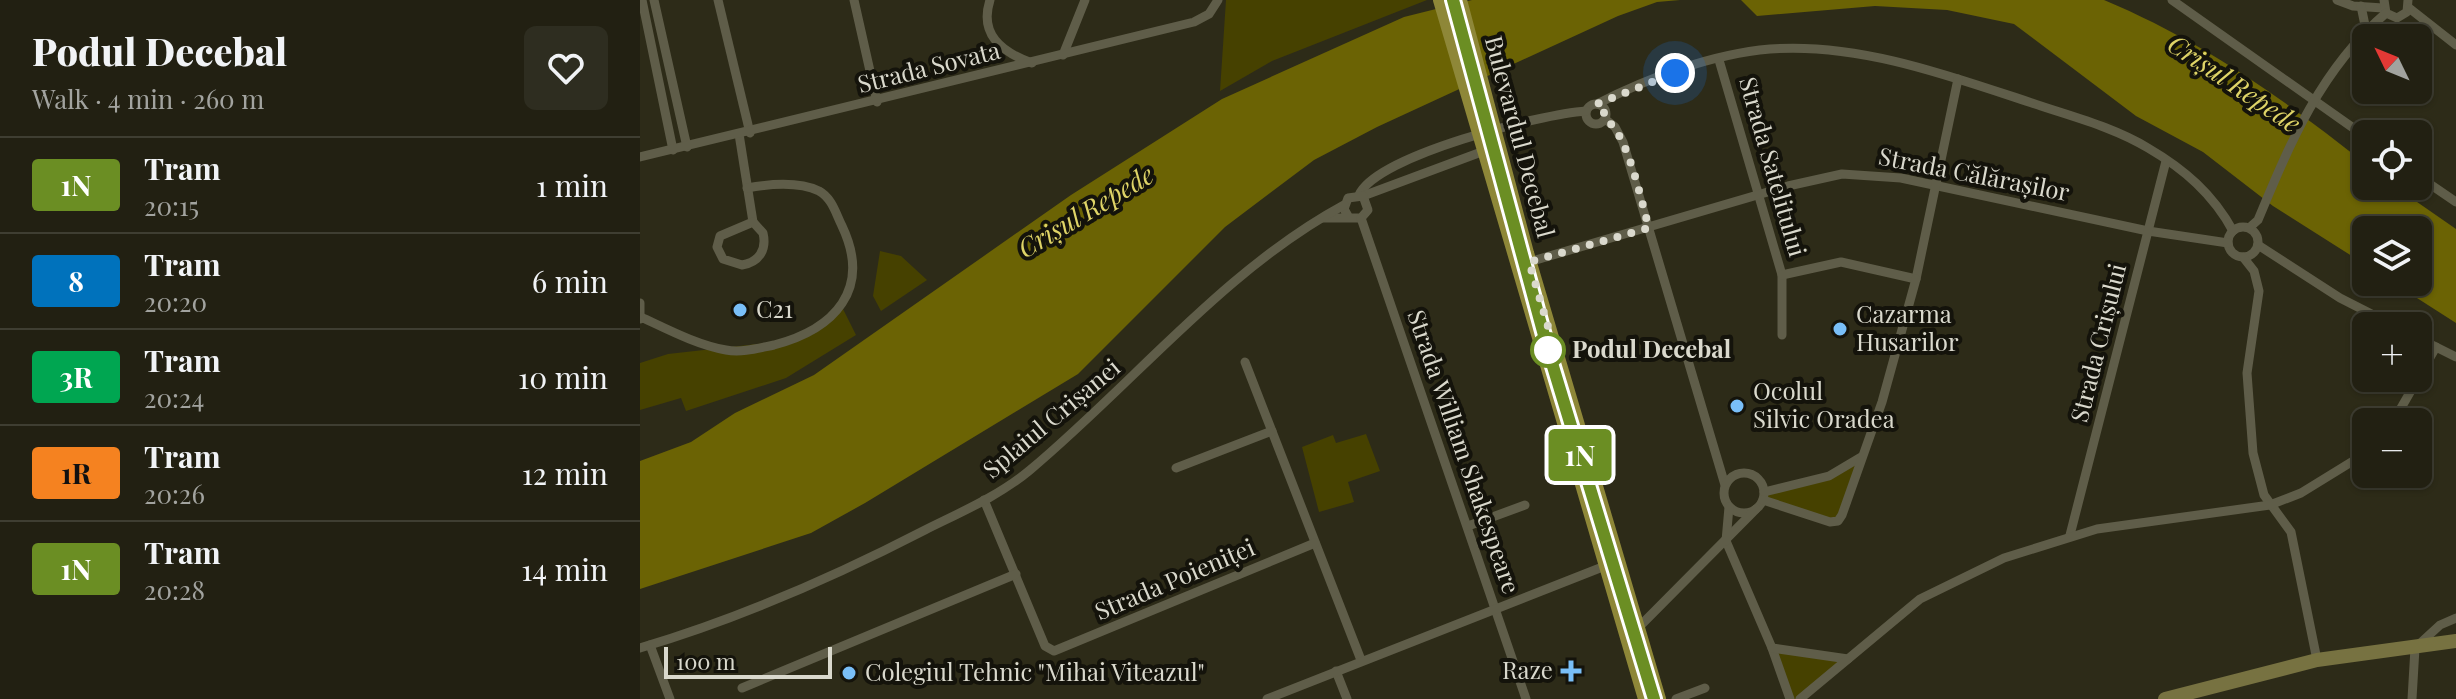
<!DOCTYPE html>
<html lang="en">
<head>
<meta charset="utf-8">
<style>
	:root { --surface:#222012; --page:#2e2d20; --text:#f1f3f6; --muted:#a2a39f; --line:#3f3e32 }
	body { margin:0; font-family:"Playfair Display",serif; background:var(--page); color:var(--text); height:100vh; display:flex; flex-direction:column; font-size:30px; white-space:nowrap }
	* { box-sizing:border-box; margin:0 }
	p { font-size:26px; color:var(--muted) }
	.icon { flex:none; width:44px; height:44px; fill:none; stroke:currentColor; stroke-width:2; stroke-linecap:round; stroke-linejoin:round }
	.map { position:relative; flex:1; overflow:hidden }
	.details { display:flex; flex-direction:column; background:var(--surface); width:640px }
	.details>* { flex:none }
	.badge { padding:0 16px; border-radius:6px; font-size:28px; line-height:52px }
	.needle { width:52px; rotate:313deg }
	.buttons { position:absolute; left:1712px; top:24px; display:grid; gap:16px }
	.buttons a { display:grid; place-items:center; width:80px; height:80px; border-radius:12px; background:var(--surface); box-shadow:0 2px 6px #0004,0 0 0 2px var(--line); font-size:40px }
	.scale { position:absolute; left:24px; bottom:20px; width:168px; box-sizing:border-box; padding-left:8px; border:4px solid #dad9cd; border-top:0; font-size:22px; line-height:28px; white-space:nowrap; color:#dad9cd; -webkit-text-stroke:6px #14130b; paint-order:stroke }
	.you { position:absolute; width:40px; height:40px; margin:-20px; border:6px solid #fff; border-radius:50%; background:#1a73e8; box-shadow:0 0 0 12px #1a73e833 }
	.map>.badge { position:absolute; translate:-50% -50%; box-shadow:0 0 0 4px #fff }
	.round { display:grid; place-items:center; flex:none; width:84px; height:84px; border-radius:12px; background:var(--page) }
	.headline { display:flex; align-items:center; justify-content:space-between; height:136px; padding:0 32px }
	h1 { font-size:38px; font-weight:800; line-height:60px }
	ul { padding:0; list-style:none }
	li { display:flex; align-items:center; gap:24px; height:96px; padding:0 32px; border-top:2px solid var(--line) }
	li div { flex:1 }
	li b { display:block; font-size:30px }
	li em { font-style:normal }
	li .badge { min-width:88px; font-weight:700; text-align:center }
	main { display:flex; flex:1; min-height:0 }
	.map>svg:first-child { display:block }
	.green { fill:#464100 }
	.water { fill:#6b6304 }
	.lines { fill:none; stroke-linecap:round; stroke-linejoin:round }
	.street { stroke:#5f5d49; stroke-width:9 }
	.secondary { stroke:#777241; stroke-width:14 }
	.primary { stroke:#8e8738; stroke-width:14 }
	.tram { stroke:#b6b5a8; stroke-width:2 }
	.line-casing { stroke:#fff; stroke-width:18 }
	.line { stroke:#6b8e23; stroke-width:12 }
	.walk { stroke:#dad9cd; stroke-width:8; stroke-dasharray:0 14.4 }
	.poi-dot { fill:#79bff8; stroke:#14130b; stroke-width:3 }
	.stop-dot { fill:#fff; stroke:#6b8e23; stroke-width:4 }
	.labels { text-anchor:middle; stroke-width:8; stroke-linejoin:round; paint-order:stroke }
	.street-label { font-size:24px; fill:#dad9cd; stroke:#14130b }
	.poi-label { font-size:24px; fill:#dad9cd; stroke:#14130b; text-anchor:start }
	.stop-label { font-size:24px; font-weight:bold; fill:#dad9cd; stroke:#14130b; text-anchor:start }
	.water-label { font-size:26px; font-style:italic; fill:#dfd467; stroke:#14130b }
</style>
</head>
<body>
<main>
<section class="details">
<div class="headline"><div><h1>Podul Decebal</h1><p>Walk · 4 min · 260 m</p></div><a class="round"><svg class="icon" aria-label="heart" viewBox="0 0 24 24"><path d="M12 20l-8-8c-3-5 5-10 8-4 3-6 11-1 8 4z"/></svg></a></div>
<ul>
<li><span class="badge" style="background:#6b8e23;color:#fff">1N</span><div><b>Tram</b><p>20:15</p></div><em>1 min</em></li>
<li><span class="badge" style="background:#0072bc;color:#fff">8</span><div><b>Tram</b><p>20:20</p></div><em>6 min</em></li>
<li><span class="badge" style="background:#00a651;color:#fff">3R</span><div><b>Tram</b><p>20:24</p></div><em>10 min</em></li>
<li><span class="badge" style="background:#f58220;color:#111">1R</span><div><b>Tram</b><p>20:26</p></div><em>12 min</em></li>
<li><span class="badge" style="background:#6b8e23;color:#fff">1N</span><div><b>Tram</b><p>20:28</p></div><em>14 min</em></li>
</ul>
</section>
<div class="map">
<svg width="1816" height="699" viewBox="0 0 1816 699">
	<rect width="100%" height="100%" fill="#2d2b18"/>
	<g class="green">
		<polygon points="586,0 787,0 632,61 580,91"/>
		<polygon points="240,251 261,256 287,280 241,311 233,296"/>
		<polygon points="202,307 216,335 146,378 46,411 41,398 0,410 0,363 28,354 154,340"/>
		<polygon points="726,434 740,471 708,482 714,502 679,512 662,447 693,435 696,443"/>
		<polygon points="1221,457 1198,521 1123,500 1124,492 1169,483"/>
		<polygon points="1132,648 1208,659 1160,699 1150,699"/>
	</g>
	<g class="water">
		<polygon points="832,0 1040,0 1017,2 978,16 737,127 674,160 585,227 438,374 225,503 171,533 0,589 0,461 51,442 95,413 174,375 431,195 582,99 764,17"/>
		<path d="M1101,0H1464C1564,42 1642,98 1726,164V186H1754L1816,229V323L1752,282H1778V230H1726V265L1633,206L1563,152L1496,116L1374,24L1307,10L1235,6L1117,16Z"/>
	</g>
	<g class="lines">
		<g class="street">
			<polyline points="2,0 33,150"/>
			<polyline points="14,0 47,147"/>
			<polyline points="78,0 110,133"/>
			<polyline points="214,0 237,102"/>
			<path d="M350,0C339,34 361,52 392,63"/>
			<polyline points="1532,0 1726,137"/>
			<polyline points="1697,0 1713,6 1743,8"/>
			<polyline points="1744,0 1746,13 1757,18 1767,12 1768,0"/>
			<polyline points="1721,6 1726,30"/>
			<polyline points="1769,8 1816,45"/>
			<polyline points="423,55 445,0"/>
			<polyline points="1079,60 1142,275 1142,335"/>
			<circle cx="956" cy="114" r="10"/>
			<path d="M957,104C1008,78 1072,54 1130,49C1221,42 1316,78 1401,106C1437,118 1475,128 1508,148C1544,169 1573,194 1593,231"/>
			<polyline points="965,119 975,127 983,142 1085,485"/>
			<polyline points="99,134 113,222"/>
			<polyline points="0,157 554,22 569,14 578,0"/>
			<polyline points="1778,176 1816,202"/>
			<path d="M719,195C737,155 902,114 946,111"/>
			<polyline points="723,196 844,151"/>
			<polyline points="683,218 721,218 728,210 723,196 708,198 704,209 708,216"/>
			<polyline points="721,218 886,699"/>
			<path d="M113,222L123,233C127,250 119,262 102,265L83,259L77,247L80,236Z"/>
			<circle cx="1603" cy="242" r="15"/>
			<path d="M1609,228L1618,220C1650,143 1681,69 1746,13"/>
			<polyline points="1618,245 1700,298 1755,326"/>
			<polyline points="1603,257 1614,271 1619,291 1607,373 1613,453 1624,495 1651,532 1677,660"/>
			<polyline points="889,262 1148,186 1202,174 1261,178 1508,231 1588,243"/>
			<polyline points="1142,275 1201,262 1276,279 1318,79"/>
			<polyline points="0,303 0,319"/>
			<path d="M1,317C27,329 57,345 86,350C102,353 119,348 134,345C195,329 232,289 202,226C196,214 192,198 179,191C158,181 129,184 107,188"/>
			<polyline points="1778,338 1816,357"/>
			<polyline points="605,362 721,660"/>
			<polyline points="1753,422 1796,347"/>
			<polyline points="536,468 632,431"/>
			<circle cx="1104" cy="493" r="20"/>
			<polyline points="1124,492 1189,476 1221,457"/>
			<polyline points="344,500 405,646 414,651 675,543"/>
			<polyline points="1123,500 1190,522 1198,521 1202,515 1242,402 1276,279"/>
			<polyline points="828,526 885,505"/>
			<polyline points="1430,535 1526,161"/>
			<polyline points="1086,541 1132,648 1150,699"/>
			<polyline points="1086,541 1089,507"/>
			<polyline points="998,628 1116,509"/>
			<polyline points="10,645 30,699"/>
			<path d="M0,648C98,619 194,577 285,530C321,512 359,496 390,470C494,383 584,270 704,205"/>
			<polyline points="1132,648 1208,659"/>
			<polyline points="696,671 707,699"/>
			<polyline points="102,688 376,574"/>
			<polyline points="627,699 965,566"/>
			<polyline points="1036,699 1065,688"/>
			<polyline points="1160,699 1280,599 1364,558 1457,529 1630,505 1661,493 1726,453"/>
			<polyline points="1772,699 1775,648 1800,625 1816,618"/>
		</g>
		<polyline class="secondary" points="1525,699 1677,660 1816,641"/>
		<g class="primary">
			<polyline points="800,0 1005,699"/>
			<polyline points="820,0 887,253 1019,699"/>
		</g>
		<polyline class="tram" points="806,0 1009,699"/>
	</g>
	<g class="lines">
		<g class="line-casing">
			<polyline id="line" points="813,0 908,350 1014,699"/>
		</g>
		<use href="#line" class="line"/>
		<path class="walk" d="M908,350L914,347L889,262L1009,228C1001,201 988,133 965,119L963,107L957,104L1035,73"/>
	</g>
	<g class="poi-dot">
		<circle cx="100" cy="310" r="8"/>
		<circle cx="1200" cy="329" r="8"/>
		<circle cx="1097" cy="406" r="8"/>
		<path d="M927 659h8v8h8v8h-8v8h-8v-8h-8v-8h8z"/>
		<circle cx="209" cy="673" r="8"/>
	</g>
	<circle class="stop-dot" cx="908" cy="350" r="16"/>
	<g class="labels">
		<g class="street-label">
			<text transform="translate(289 68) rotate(-14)" y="8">Strada Sovata</text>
			<text transform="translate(879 137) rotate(75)" y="8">Bulevardul Decebal</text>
			<text transform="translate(1132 167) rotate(74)" y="8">Strada Satelitului</text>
			<text transform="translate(1334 175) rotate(11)" y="8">Strada Călărașilor</text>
			<text transform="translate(1459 343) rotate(-76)" y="8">Strada Crișului</text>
			<text transform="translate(412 419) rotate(-40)" y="8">Splaiul Crișanei</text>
			<text transform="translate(823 452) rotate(71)" y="8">Strada William Shakespeare</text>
			<text transform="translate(535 580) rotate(-23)" y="8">Strada Poieniței</text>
		</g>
		<g class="poi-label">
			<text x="116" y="318">C21</text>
			<text x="1216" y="323">Cazarma<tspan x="1216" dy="28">Husarilor</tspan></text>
			<text x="1113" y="400">Ocolul<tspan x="1113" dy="28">Silvic Oradea</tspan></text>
			<text x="913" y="679" text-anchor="end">Raze</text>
			<text x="225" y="681">Colegiul Tehnic "Mihai Viteazul"</text>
		</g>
		<g class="stop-label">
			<text x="932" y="358">Podul Decebal</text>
		</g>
		<g class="water-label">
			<text transform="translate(1594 84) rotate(34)" y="9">Crișul Repede</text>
			<text transform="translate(446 212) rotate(-31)" y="9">Crișul Repede</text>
		</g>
	</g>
</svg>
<div class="buttons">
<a><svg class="needle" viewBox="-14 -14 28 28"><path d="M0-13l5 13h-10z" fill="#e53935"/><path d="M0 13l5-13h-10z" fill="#a2a39f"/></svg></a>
<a><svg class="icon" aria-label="locate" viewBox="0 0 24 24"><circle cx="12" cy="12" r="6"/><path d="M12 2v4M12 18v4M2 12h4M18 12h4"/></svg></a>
<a><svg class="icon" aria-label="layers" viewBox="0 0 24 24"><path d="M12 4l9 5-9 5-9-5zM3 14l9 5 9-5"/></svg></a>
<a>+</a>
<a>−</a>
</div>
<div class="scale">100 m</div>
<div class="you" style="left:1035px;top:73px"></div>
<b class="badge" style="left:940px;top:455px;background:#6b8e23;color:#fff">1N</b>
</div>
</main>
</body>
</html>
